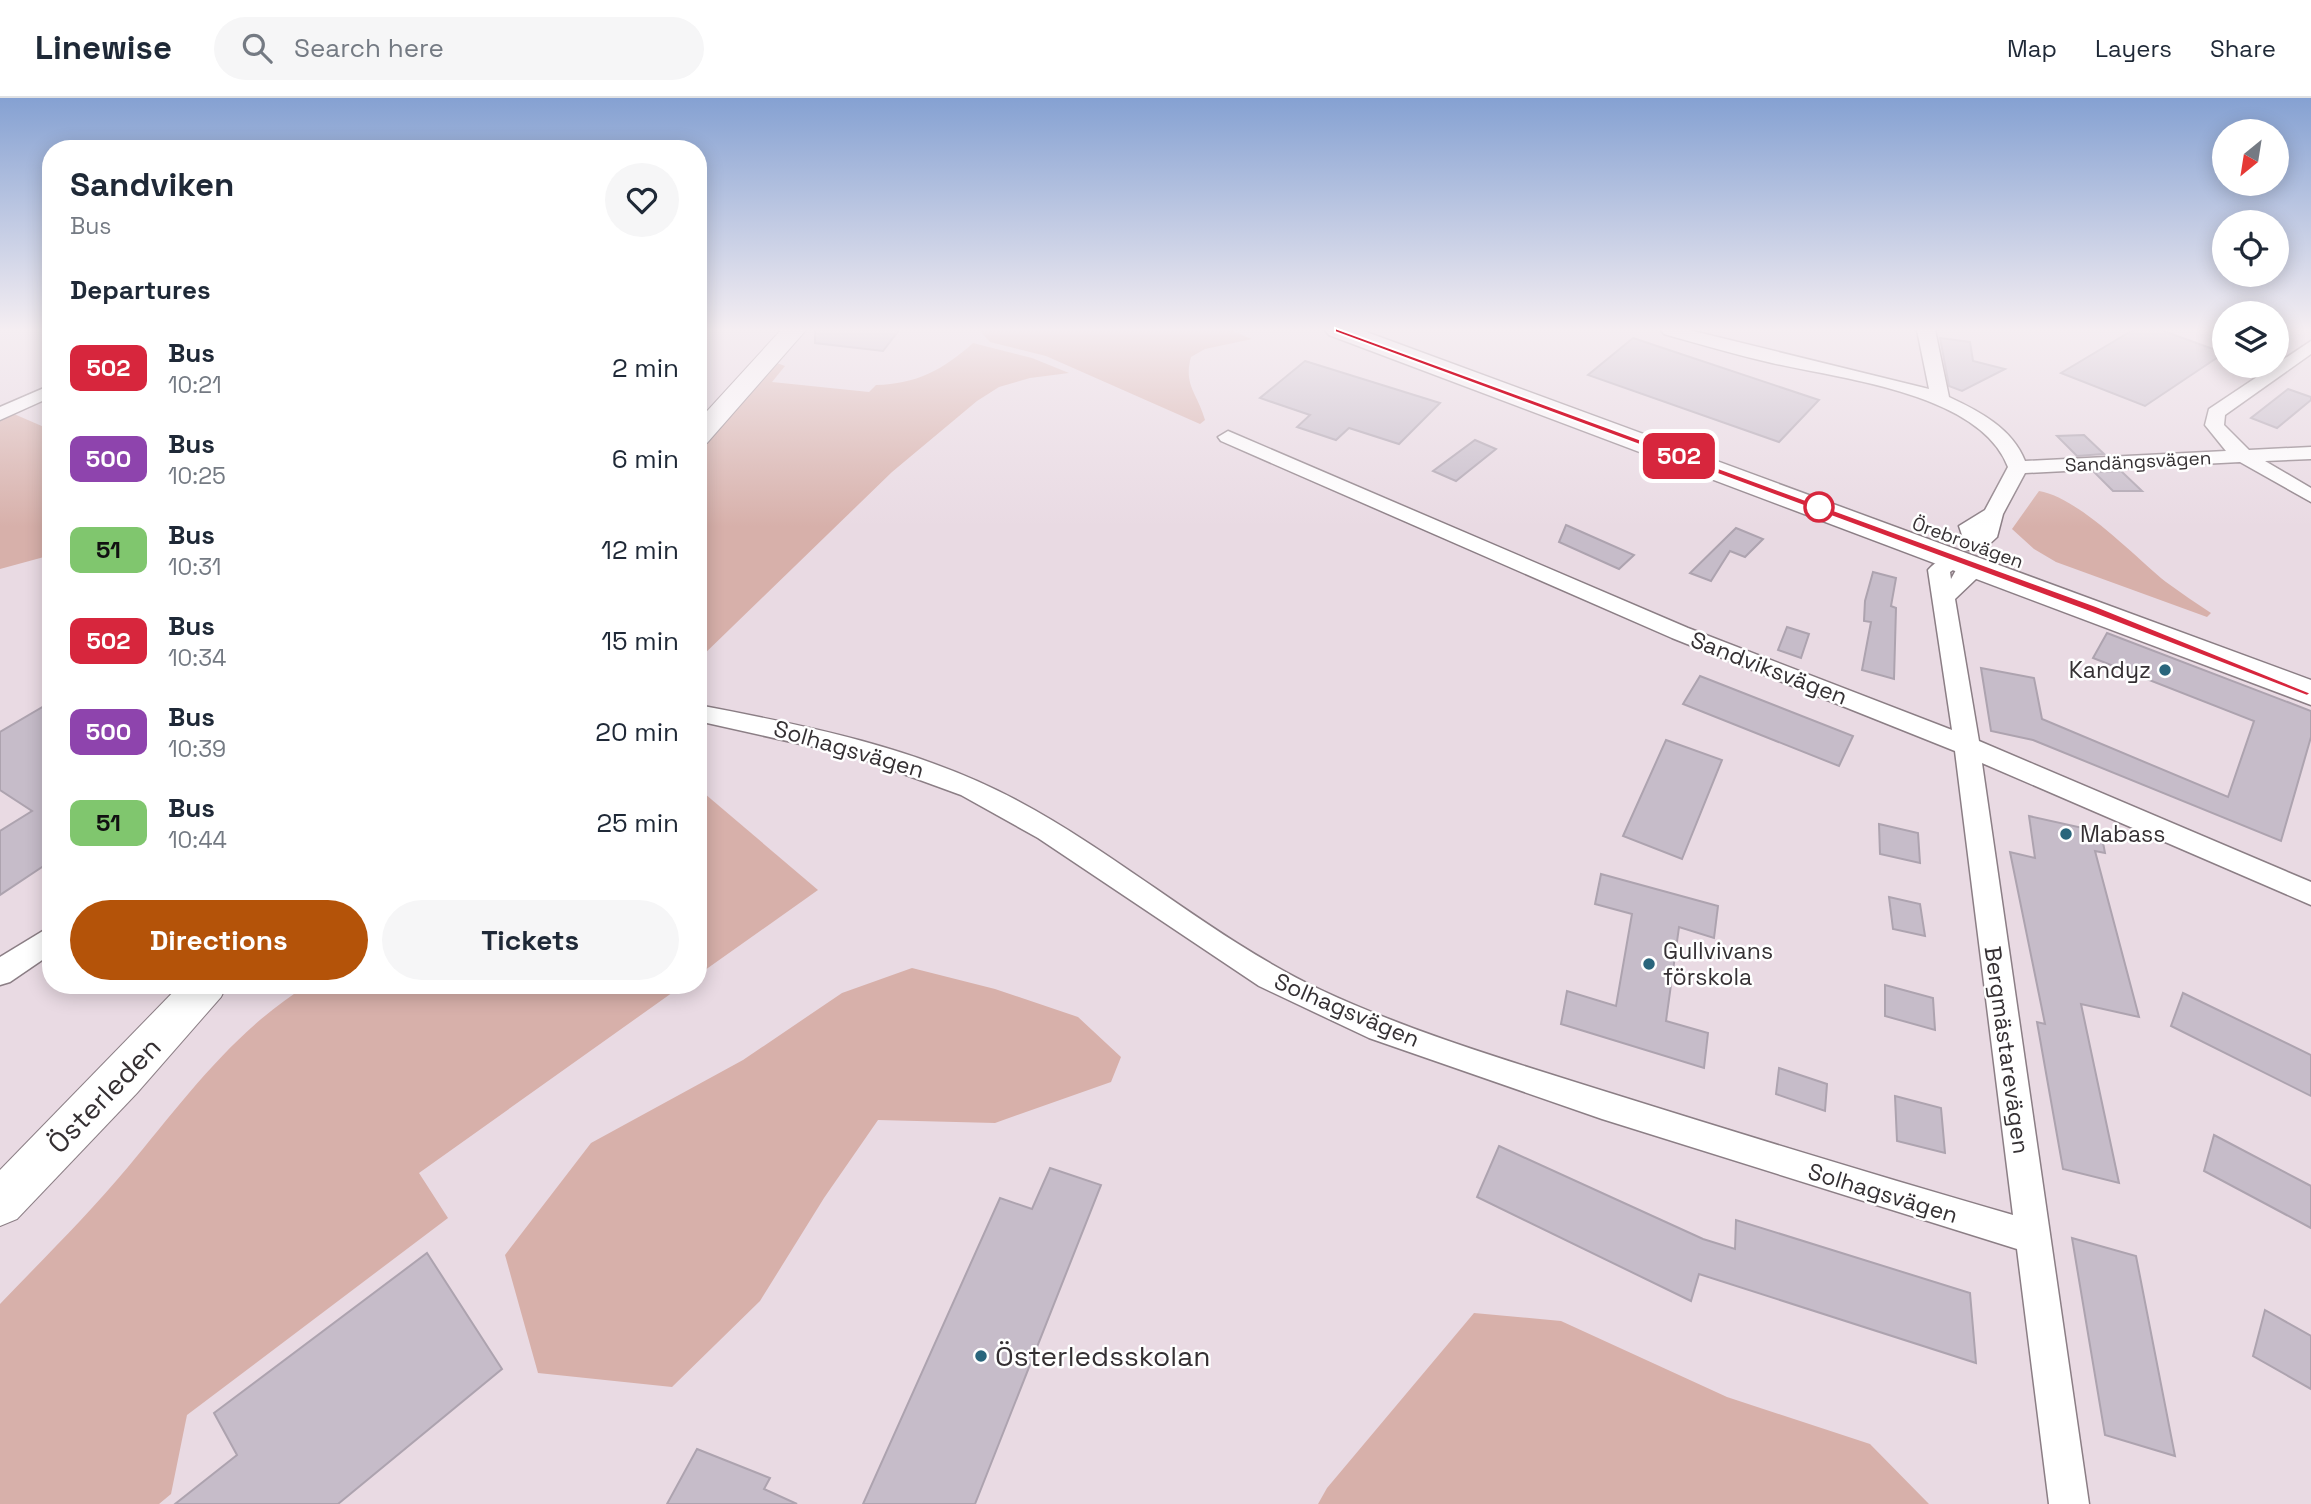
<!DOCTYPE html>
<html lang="en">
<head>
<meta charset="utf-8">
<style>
	:root { --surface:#fff; --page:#f6f6f7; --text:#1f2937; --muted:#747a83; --line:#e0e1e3; --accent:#b45309 }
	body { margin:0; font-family:"Space Grotesk",sans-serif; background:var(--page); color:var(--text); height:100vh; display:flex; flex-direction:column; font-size:26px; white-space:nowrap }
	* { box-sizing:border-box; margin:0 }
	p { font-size:23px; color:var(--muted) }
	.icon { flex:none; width:38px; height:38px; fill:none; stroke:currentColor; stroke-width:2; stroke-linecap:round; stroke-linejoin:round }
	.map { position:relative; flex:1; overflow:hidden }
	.sheet { position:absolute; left:42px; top:42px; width:665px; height:854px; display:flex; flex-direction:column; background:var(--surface); border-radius:28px; box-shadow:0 4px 18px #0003 }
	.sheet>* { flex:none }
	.badge { padding:0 14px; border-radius:10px; font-size:24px; line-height:46px }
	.needle { width:46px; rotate:210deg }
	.fabs { position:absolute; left:2212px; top:21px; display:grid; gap:14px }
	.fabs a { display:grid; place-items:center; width:77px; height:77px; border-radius:50%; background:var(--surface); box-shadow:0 4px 18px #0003; font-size:35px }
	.map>.badge { position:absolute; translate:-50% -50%; box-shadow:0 0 0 4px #fff }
	h2 { padding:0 28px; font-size:26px; line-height:63px }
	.round { display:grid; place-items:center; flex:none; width:74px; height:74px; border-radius:37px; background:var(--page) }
	.head { display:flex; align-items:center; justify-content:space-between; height:119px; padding:0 28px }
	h1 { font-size:33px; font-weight:700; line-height:52px }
	.primary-button { display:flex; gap:14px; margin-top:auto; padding:14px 28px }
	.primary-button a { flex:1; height:80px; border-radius:42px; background:var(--accent); color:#fff; font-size:28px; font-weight:700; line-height:80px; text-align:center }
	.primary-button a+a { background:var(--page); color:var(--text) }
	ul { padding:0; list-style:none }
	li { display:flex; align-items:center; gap:21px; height:91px; padding:0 28px }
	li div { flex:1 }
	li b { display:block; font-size:26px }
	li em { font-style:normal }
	li .badge { min-width:77px; font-weight:700; text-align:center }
	header { display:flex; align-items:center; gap:42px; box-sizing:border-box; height:98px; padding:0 35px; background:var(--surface); border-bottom:2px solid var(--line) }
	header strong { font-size:33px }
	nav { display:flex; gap:38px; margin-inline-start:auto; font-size:24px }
	.search { width:490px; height:63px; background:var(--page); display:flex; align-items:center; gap:18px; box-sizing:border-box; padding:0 24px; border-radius:38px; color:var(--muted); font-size:26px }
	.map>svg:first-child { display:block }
	.green { fill:#d7b0aa }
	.building { fill:#c6bcc9; stroke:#ada3af; stroke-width:2 }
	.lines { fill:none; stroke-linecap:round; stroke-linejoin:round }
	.street-casing { stroke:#8b7e85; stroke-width:3 }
	.secondary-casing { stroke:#8b7e85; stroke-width:2 }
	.highway-casing { stroke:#8b7e85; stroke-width:3 }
	.street { fill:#fff; fill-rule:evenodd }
	.secondary { fill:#fff; fill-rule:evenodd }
	.highway { fill:#fff; fill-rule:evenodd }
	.line { fill:#d7263d; stroke:#fff; stroke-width:2 }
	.stop-dot { fill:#fff; stroke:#d7263d; stroke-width:3.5 }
	.poi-dot { fill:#29657c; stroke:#fff; stroke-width:2.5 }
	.labels { text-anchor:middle; stroke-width:5; stroke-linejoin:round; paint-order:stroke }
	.far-street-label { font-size:19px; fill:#353033; stroke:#fff }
	.street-label { font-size:23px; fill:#353033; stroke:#fff }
	.poi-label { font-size:23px; fill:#353033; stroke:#fff; text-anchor:start }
	.near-street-label { font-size:28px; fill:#353033; stroke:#fff }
	.near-poi-label { font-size:28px; fill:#353033; stroke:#fff; text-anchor:start }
</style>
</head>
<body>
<header>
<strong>Linewise</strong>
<div class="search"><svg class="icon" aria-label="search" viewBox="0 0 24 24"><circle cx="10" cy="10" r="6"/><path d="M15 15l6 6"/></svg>Search here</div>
<nav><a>Map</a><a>Layers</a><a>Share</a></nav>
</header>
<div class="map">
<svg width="2311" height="1406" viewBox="0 0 2311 1406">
	<rect width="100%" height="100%" fill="#e9dae3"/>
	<g class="green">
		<path d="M979,232H1230L1252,241L1205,251L1191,259C1183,287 1198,296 1205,322L1200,326L1046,258L990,244Z"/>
		<path d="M973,245L1032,260L1069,275L1030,280L999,289L977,303L892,374L698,562V354L777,265L785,268L772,284L869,294L876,287C916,286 943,272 973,245Z"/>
		<polygon points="14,316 51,332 51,453 44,459 0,471 0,323"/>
		<path d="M2039,393C2078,399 2134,458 2166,484C2181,495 2196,505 2211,515L2207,519L2056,464L2034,451L2012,431Z"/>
		<polygon points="698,690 818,792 698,877"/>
		<polygon points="912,870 995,891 1078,919 1121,959 1111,984 995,1025 878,1022 824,1100 760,1203 672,1289 538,1275 505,1157 591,1045 743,962 842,895"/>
		<path d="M308,887H683L419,1075L448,1120L187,1317L171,1396L159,1406H0V1206C43,1161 88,1117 128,1069C183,1003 234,932 308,887Z"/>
		<polygon points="1474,1215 1561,1223 1727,1299 1870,1346 1929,1406 1318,1406 1327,1390"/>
	</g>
	<g class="building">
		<polygon points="815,232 899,232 883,253 815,245"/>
		<polygon points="2133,232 2161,232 2224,255 2145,308 2061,275"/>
		<polygon points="1633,240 1819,302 1779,344 1588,277"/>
		<polygon points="1940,240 1970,244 1973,263 2005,271 1962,293 1949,288"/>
		<polygon points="1305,263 1440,305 1399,346 1349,330 1336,342 1297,329 1310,317 1260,300"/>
		<polygon points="2288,291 2311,299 2311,302 2277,330 2251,320"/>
		<polygon points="2084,337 2104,356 2077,358 2057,338"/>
		<polygon points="1475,342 1496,351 1456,383 1433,373"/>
		<polygon points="2121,373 2142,393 2113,393 2094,374"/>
		<polygon points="1566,427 1634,457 1619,471 1559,444"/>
		<polygon points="1736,430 1763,441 1745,459 1730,453 1711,483 1690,475"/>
		<polygon points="1873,474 1896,480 1891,508 1896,510 1894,581 1862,572 1871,524 1864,523 1865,503"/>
		<polygon points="1787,529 1809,536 1801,560 1778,552"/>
		<polygon points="2107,535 2311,613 2311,639 2281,743 2033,642 1991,633 1981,570 2034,580 2042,621 2228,699 2254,623 2093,560"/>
		<polygon points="1700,578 1853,638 1839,668 1683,606"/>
		<polygon points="51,604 51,763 0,797 0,733 32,713 0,692 0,634"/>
		<polygon points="1666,642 1722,662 1682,761 1623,738"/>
		<polygon points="2029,718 2101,734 2105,755 2095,753 2139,919 2081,906 2119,1085 2063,1071 2037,924 2045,926 2010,754 2035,760"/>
		<polygon points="1879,726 1918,735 1920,765 1880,756"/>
		<polygon points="1601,776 1718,808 1714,840 1679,829 1666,923 1708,935 1704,970 1561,926 1567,893 1616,908 1632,816 1595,806"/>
		<polygon points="1889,799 1920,806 1925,838 1893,831"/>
		<polygon points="1885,887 1933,900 1935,932 1885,918"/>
		<polygon points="2183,895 2311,957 2311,998 2171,928"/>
		<polygon points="1779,970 1827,986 1825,1013 1776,996"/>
		<polygon points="1895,998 1941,1010 1945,1055 1897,1043"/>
		<polygon points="2214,1037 2311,1088 2311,1130 2204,1073"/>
		<polygon points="1499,1048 1703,1141 1735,1151 1736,1122 1970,1195 1976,1265 1699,1176 1691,1203 1477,1099"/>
		<polygon points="1050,1070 1101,1087 975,1406 863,1406 1000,1100 1032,1111"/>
		<polygon points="2072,1140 2136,1158 2175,1358 2105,1337"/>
		<polygon points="427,1155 502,1271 338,1406 175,1406 237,1357 214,1315"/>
		<polygon points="2265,1212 2311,1238 2311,1291 2253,1258"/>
		<polygon points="697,1351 770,1380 764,1391 797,1406 667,1406"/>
	</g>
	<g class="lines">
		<g class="street-casing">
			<g id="street">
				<path d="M1661,232H1689L1929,291L1917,232H1935L1949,299C1979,313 2012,330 2025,363L2226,353L2205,327L2209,311L2311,243V256L2225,317L2224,327L2249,352L2311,349V361L2265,363L2311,390V404L2240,364L2025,375L2003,416L1997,439L1983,452H1967L1959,428L1985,412L2008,369C1980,295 1841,281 1772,265C1736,257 1700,246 1664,236Z"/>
				<polygon points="51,287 51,299 0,322 0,309"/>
				<path d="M1228,333L1688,530L1952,632L1928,472C1939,458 1959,456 1976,460L1979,465L1976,481L1955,501L1979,643L2311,784V807L1982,665L2089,1406H2049L2017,1151L1602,1021L1369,940L1259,888L1038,740L961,697L854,658L698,623V607C808,628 919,650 1018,703C1123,759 1213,841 1321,892C1413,935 1512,964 1610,995C1744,1037 1878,1078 2013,1117L1955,653L1672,540L1221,343L1218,339ZM1953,472H1956L1951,481L1950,474Z"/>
				<polygon points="51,828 51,856 10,884 0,887 0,859"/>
			</g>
		</g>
		<g class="secondary-casing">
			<g id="secondary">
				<polygon points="781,232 806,232 707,345 698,347 698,323"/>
				<polygon points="180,887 227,887 221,899 137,995 17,1121 0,1128 0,1072"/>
			</g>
		</g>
		<g class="highway-casing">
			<polygon id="highway" points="1325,232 1361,232 2311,582 2311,607 1329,237"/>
		</g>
		<use href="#street" class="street"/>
		<use href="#secondary" class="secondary"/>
		<use href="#highway" class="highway"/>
	</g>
	<linearGradient id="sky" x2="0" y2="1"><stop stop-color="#85a1d2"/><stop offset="0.54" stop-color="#f5eef2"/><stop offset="1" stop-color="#f5eef2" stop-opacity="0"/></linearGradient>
	<rect width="2311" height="429" fill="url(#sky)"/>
	<polygon class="line" points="1335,230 2096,508 2311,595 2307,598 2087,513 1335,234"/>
	<circle class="stop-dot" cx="1819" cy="409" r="14"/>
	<g class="poi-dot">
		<circle cx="2165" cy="572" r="7"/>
		<circle cx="2066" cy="736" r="7"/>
		<circle cx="1649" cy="866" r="7"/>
		<circle cx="981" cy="1258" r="7"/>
	</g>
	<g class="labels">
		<g class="far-street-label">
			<text transform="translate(2138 363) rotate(-3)" y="7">Sandängsvägen</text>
			<text transform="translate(1968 444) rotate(20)" y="7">Örebrovägen</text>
		</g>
		<g class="street-label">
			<text transform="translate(1769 570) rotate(21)" y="8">Sandviksvägen</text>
			<text transform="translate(849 651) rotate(16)" y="8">Solhagsvägen</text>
			<text transform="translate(1347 912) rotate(23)" y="8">Solhagsvägen</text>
			<text transform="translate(2007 952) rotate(82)" y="8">Bergmästarevägen</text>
			<text transform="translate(1883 1095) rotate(17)" y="8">Solhagsvägen</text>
		</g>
		<g class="poi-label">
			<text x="2151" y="580" text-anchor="end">Kandyz</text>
			<text x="2080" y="744">Mabass</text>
			<text x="1663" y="861">Gullvivans<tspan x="1663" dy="26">förskola</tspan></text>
		</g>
		<g class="near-street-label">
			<text transform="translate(104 997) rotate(-46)" y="10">Österleden</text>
		</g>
		<g class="near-poi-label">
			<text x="995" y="1268">Österledsskolan</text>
		</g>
	</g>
</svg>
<div class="fabs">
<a><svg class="needle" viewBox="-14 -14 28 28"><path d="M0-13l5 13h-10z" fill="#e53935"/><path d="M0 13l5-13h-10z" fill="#747a83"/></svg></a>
<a><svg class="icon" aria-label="locate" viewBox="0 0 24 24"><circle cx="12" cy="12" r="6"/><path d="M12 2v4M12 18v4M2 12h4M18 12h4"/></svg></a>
<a><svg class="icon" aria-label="layers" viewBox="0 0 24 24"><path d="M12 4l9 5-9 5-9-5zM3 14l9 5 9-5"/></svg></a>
</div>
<b class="badge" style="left:1679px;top:358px;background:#d7263d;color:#fff">502</b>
<section class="sheet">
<div class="head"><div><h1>Sandviken</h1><p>Bus</p></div><a class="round"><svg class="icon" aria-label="heart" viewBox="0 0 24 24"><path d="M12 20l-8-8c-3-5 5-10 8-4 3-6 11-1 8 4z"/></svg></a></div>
<h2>Departures</h2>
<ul>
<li><span class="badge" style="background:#d7263d;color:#fff">502</span><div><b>Bus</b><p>10:21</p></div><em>2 min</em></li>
<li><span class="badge" style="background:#8e44ad;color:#fff">500</span><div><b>Bus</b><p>10:25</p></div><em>6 min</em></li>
<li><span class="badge" style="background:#80c66e;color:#111">51</span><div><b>Bus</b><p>10:31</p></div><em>12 min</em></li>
<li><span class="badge" style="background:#d7263d;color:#fff">502</span><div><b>Bus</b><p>10:34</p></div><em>15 min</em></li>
<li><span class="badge" style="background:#8e44ad;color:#fff">500</span><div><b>Bus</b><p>10:39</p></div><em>20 min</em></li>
<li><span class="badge" style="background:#80c66e;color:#111">51</span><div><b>Bus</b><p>10:44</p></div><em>25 min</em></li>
</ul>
<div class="primary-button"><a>Directions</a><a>Tickets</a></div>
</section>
</div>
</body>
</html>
